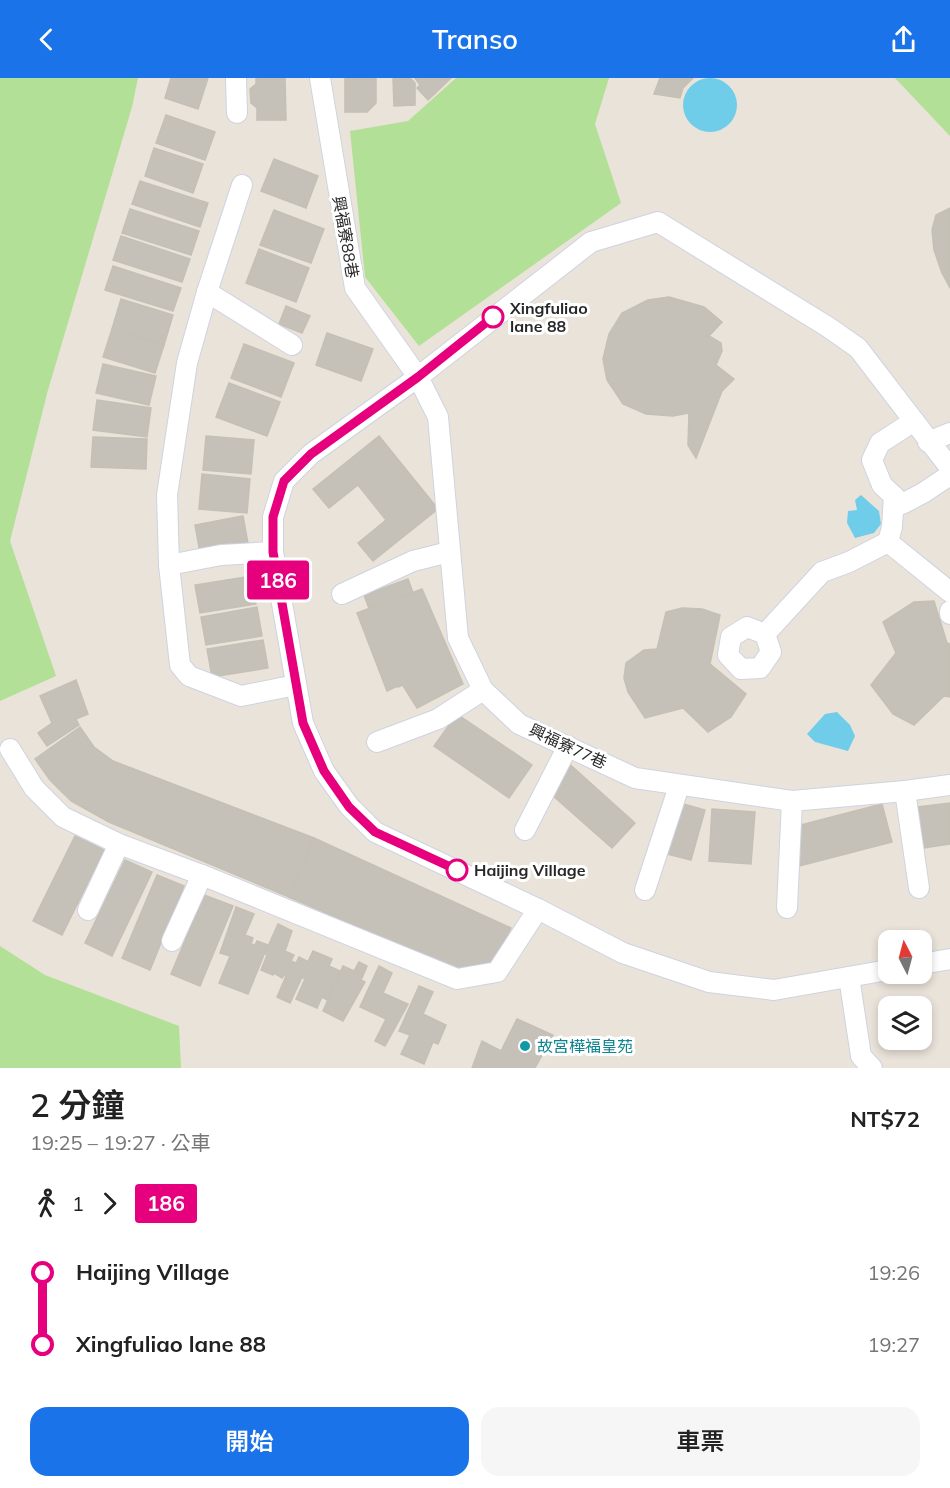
<!DOCTYPE html>
<html lang="zh-TW">
<head>
<meta charset="utf-8">
<style>
	:root { --surface:#fff; --page:#f6f6f6; --text:#222; --muted:#767676; --accent:#1a73e8 }
	body { margin:0; font-family:Mulish,"Noto Sans TC",sans-serif; background:var(--page); color:var(--text); height:100vh; display:flex; flex-direction:column; font-size:22px; white-space:nowrap }
	* { box-sizing:border-box; margin:0 }
	p { font-size:20px; color:var(--muted) }
	.icon { flex:none; width:33px; height:33px; fill:none; stroke:currentColor; stroke-width:2; stroke-linecap:round; stroke-linejoin:round }
	.map { position:relative; height:990px; overflow:hidden }
	.side { display:flex; flex-direction:column; background:var(--surface); flex:1 }
	.side>* { flex:none }
	.badge { padding:0 12px; border-radius:4px; font-size:21px; line-height:39px }
	.needle { width:39px; rotate:354deg }
	.buttons { position:absolute; left:878px; top:852px; display:grid; gap:12px }
	.buttons a { display:grid; place-items:center; width:54px; height:54px; border-radius:12px; background:var(--surface); box-shadow:0 3px 9px #0003; font-size:30px }
	.map>.badge { position:absolute; translate:-50% -50%; box-shadow:0 0 0 3px #fff }
	.legs { display:flex; align-items:center; gap:9px; height:66px; padding:0 30px; font-size:20px }
	.legs p { margin-inline-start:auto }
	.summary { display:flex; align-items:center; justify-content:space-between; height:102px; padding:0 30px }
	h1 { font-size:33px; font-weight:600; line-height:45px }
	.button { display:flex; gap:12px; margin-top:auto; padding:12px 30px }
	.button a { flex:1; height:69px; border-radius:18px; background:var(--accent); color:#fff; font-size:24px; font-weight:600; line-height:69px; text-align:center }
	.button a+a { background:var(--page); color:var(--text) }
	ul { padding:0 30px; list-style:none }
	li { display:flex; align-items:center; gap:21px; height:72px; font-size:22px }
	li i { display:grid; place-items:center; width:9px; height:100%; margin:0 8px; background:currentColor }
	li i::after { content:''; width:15px; height:15px; margin:-8px; border:4px solid; border-radius:50%; background:var(--surface) }
	li p { margin-inline-start:auto }
	li:first-child i { background:linear-gradient(#0000 50%,currentColor 0) }
	li:last-child i { background:linear-gradient(currentColor 50%,#0000 0) }
	header { display:flex; justify-content:space-between; align-items:center; height:78px; padding:0 30px; background:var(--accent); color:#fff; font-size:27px; font-weight:600 }
	.map>svg:first-child { display:block }
	.green { fill:#b2e097 }
	.water { fill:#6fcdea }
	.building { fill:#c5c1b9; stroke:#c5bfb4; stroke-width:1.5 }
	.lines { fill:none; stroke-linecap:round; stroke-linejoin:round }
	.minor-casing { stroke:#cfd3e1; stroke-width:22 }
	.minor { stroke:#fff; stroke-width:20 }
	.line-1-casing { stroke:#fff; stroke-width:14 }
	.line-1 { stroke:#e6007e; stroke-width:9 }
	.stop-1-dot { fill:#fff; stroke:#e6007e; stroke-width:3 }
	.culture-dot { fill:#0f9aa8; stroke:#fff; stroke-width:2 }
	.labels { text-anchor:middle; stroke-width:6; stroke-linejoin:round; paint-order:stroke }
	.street-label { font-size:16px; fill:#282828; stroke:#fff }
	.stop-label { font-size:16px; font-weight:bold; fill:#282828; stroke:#fff; text-anchor:start }
	.culture-label { font-size:16px; fill:#0d838f; stroke:#fff; text-anchor:start }
</style>
</head>
<body>
<header><svg class="icon" aria-label="back" viewBox="0 0 24 24"><path d="M15 5l-7 7 7 7"/></svg>Transo<svg class="icon" aria-label="share" viewBox="0 0 24 24"><path d="M12 15V3M7 8l5-5 5 5M5 13v7h14v-7"/></svg></header>
<div class="map">
<svg width="950" height="990" viewBox="0 0 950 990">
	<rect width="100%" height="100%" fill="#eae3da"/>
	<g class="green">
		<polygon points="0,0 138,0 132,29 48,312 10,463 56,598 0,623"/>
		<polygon points="456,0 609,0 595,46 621,125 419,268 365,199 350,53 408,43"/>
		<polygon points="895,0 950,0 950,58"/>
		<polygon points="0,868 45,897 179,948 181,990 0,990"/>
	</g>
	<g class="water">
		<circle cx="710" cy="27" r="27"/>
		<polygon points="861,417 879,433 881,446 874,455 855,460 847,445 848,433 857,432 855,422"/>
		<polygon points="837,634 850,647 855,658 848,673 815,664 807,656 825,636"/>
	</g>
	<g class="building">
		<polygon points="171,0 208,0 198,31 165,20"/>
		<polygon points="256,0 285,0 286,42 257,42 257,30 251,25 250,11 256,6"/>
		<polygon points="345,0 376,0 376,25 367,34 345,34"/>
		<polygon points="393,0 410,0 415,5 415,27 394,28"/>
		<polygon points="415,0 451,0 428,22 417,10 420,7"/>
		<polygon points="660,0 693,0 683,10 680,20 654,16"/>
		<polygon points="166,37 215,54 205,82 156,65"/>
		<polygon points="154,70 203,86 193,115 145,98"/>
		<polygon points="274,81 318,98 306,130 261,113"/>
		<polygon points="140,103 208,125 200,149 132,126"/>
		<polygon points="950,130 950,210 942,195 934,172 932,152 936,137"/>
		<polygon points="130,131 199,153 191,177 122,155"/>
		<polygon points="274,132 324,151 311,185 260,167"/>
		<polygon points="121,158 190,181 182,204 113,182"/>
		<polygon points="259,171 309,190 296,224 246,205"/>
		<polygon points="113,188 181,210 173,233 105,212"/>
		<polygon points="669,219 704,229 722,244 709,258 721,265 722,273 716,287 734,301 722,313 696,380 688,367 689,335 673,338 646,336 623,326 607,302 603,281 609,256 622,235 648,222"/>
		<polygon points="121,221 173,237 164,267 112,251"/>
		<polygon points="286,228 310,238 302,255 279,246"/>
		<polygon points="112,251 164,267 155,295 103,279"/>
		<polygon points="327,255 373,271 361,303 316,287"/>
		<polygon points="244,266 294,285 281,319 231,300"/>
		<polygon points="103,286 156,298 149,327 96,315"/>
		<polygon points="229,305 280,324 267,358 216,339"/>
		<polygon points="97,322 151,330 147,359 93,352"/>
		<polygon points="206,358 254,362 251,396 203,392"/>
		<polygon points="379,358 438,431 373,483 358,465 386,442 358,407 329,430 313,411"/>
		<polygon points="93,359 147,361 146,391 91,389"/>
		<polygon points="202,396 250,401 247,435 199,431"/>
		<polygon points="243,438 249,471 201,480 195,447"/>
		<polygon points="251,498 256,526 200,535 195,507"/>
		<polygon points="408,501 442,592 398,609 364,517"/>
		<polygon points="422,511 463,606 417,630 402,606 387,613 357,535"/>
		<polygon points="934,523 947,565 950,566 950,619 944,618 914,647 893,636 871,607 896,575 883,544 914,524"/>
		<polygon points="257,529 262,558 206,567 201,539"/>
		<polygon points="682,530 702,531 720,537 710,586 746,616 731,639 708,654 683,630 645,640 628,614 624,600 626,585 644,572 657,571 666,534"/>
		<polygon points="263,562 268,590 212,599 207,571"/>
		<polygon points="76,602 88,636 76,641 79,647 47,668 38,655 52,645 40,618"/>
		<polygon points="457,636 532,687 509,720 434,668"/>
		<polygon points="80,649 94,669 113,683 314,760 289,819 109,744 71,723 50,702 35,681"/>
		<polygon points="566,683 635,745 612,770 543,709"/>
		<polygon points="669,722 705,732 691,782 655,773"/>
		<polygon points="950,725 950,766 924,770 918,729"/>
		<polygon points="882,726 892,764 799,788 789,750"/>
		<polygon points="712,731 755,734 751,786 709,783"/>
		<polygon points="75,758 104,772 62,857 33,843"/>
		<polygon points="314,760 511,850 490,890 470,897 289,819"/>
		<polygon points="125,782 152,794 112,878 85,865"/>
		<polygon points="157,797 184,808 150,892 122,880"/>
		<polygon points="204,817 233,828 200,908 171,896"/>
		<polygon points="236,829 254,836 245,857 253,860 251,866 255,867 257,863 268,867 248,916 219,905 230,878 220,875"/>
		<polygon points="278,846 292,853 285,873 294,877 291,883 296,885 299,879 309,884 290,925 277,919 286,898 284,897 282,900 274,895 273,897 261,892 267,877 265,875"/>
		<polygon points="313,873 332,881 329,888 340,893 327,922 322,919 317,930 296,921 305,901 301,899"/>
		<polygon points="359,884 367,888 361,902 365,904 343,943 323,933 343,888 354,893"/>
		<polygon points="379,888 392,895 383,915 408,926 385,968 375,963 386,941 360,929"/>
		<polygon points="419,908 433,914 423,936 446,947 438,966 433,964 424,986 401,976 410,957 399,953"/>
		<polygon points="517,941 553,957 535,990 472,990 482,963 501,973"/>
	</g>
	<g class="lines">
		<g class="minor-casing">
			<g id="minor">
				<polyline points="236,0 237,35"/>
				<polyline points="320,0 355,210 418,299 438,339 458,560 483,612 519,646 635,700 792,723 905,713 950,707"/>
				<polyline points="242,107 207,214 187,285 167,417 169,487 180,587 189,598 241,618 296,607"/>
				<polyline points="207,214 292,267"/>
				<polyline points="914,343 880,365 872,382 882,407 902,426 923,415 950,397"/>
				<polyline points="928,364 950,355"/>
				<polyline points="888,464 950,514"/>
				<polyline points="169,487 221,477 273,474"/>
				<polyline points="342,516 413,483 449,474"/>
				<polyline points="950,533 950,536"/>
				<polygon points="747,549 765,556 771,574 760,590 741,591 728,577 731,559"/>
				<polyline points="765,556 822,494 849,484 888,464 892,449 894,418"/>
				<polyline points="377,664 438,641 483,612"/>
				<polyline points="10,671 34,710 63,739 119,766 202,797 457,901 497,894 538,831"/>
				<polyline points="905,713 919,810"/>
				<polyline points="525,752 568,668"/>
				<polyline points="645,812 679,708"/>
				<polyline points="787,830 792,723"/>
				<polyline points="88,832 119,766"/>
				<polyline points="172,863 202,797"/>
				<polyline points="921,886 950,881"/>
				<polyline points="888,892 774,912 709,904 623,875 538,831 375,754 349,728 324,693 303,645 273,474 273,439 284,403 311,376 418,299 591,164 658,144 828,249 858,270 950,390"/>
				<polyline points="849,899 861,978 872,990"/>
			</g>
		</g>
		<use href="#minor" class="minor"/>
	</g>
	<g class="lines">
		<g class="line-1-casing">
			<polyline id="line-1" points="457,792 375,754 349,729 324,693 303,645 273,474 273,439 284,403 311,376 418,299 493,239"/>
		</g>
		<use href="#line-1" class="line-1"/>
	</g>
	<g class="stop-1-dot">
		<circle cx="493" cy="239" r="10"/>
		<circle cx="457" cy="792" r="10"/>
	</g>
	<circle class="culture-dot" cx="525" cy="968" r="6"/>
	<g class="labels">
		<g class="street-label">
			<text transform="translate(346 159) rotate(80)" y="6">興福寮88巷</text>
			<text transform="translate(568 668) rotate(25)" y="6">興福寮77巷</text>
		</g>
		<g class="stop-label">
			<text x="510" y="236">Xingfuliao<tspan x="510" dy="18">lane 88</tspan></text>
			<text x="474" y="798">Haijing Village</text>
		</g>
		<g class="culture-label">
			<text x="537" y="974">故宮樺福皇苑</text>
		</g>
	</g>
</svg>
<div class="buttons">
<a><svg class="needle" viewBox="-14 -14 28 28"><path d="M0-13l5 13h-10z" fill="#e53935"/><path d="M0 13l5-13h-10z" fill="#767676"/></svg></a>
<a><svg class="icon" aria-label="layers" viewBox="0 0 24 24"><path d="M12 4l9 5-9 5-9-5zM3 14l9 5 9-5"/></svg></a>
</div>
<b class="badge" style="left:278px;top:502px;background:#e6007e;color:#fff">186</b>
</div>
<section class="side">
<div class="summary"><div><h1>2 分鐘</h1><p>19:25 – 19:27 · 公車</p></div><b>NT$72</b></div>
<div class="legs"><svg class="icon" aria-label="walk" viewBox="0 0 24 24"><circle cx="13" cy="4" r="2"/><path d="M13 8l-2 6 4 7M11 14l-3 7M7 12l3-4h3l4 4"/></svg>1<svg class="icon" aria-label="forward" viewBox="0 0 24 24"><path d="M9 5l7 7-7 7"/></svg><b class="badge" style="background:#e6007e;color:#fff">186</b></div>
<ul>
<li><i style="color:#e6007e"></i><b>Haijing Village</b><p>19:26</p></li>
<li><i style="color:#e6007e"></i><b>Xingfuliao lane 88</b><p>19:27</p></li>
</ul>
<div class="button"><a>開始</a><a>車票</a></div>
</section>
</body>
</html>
